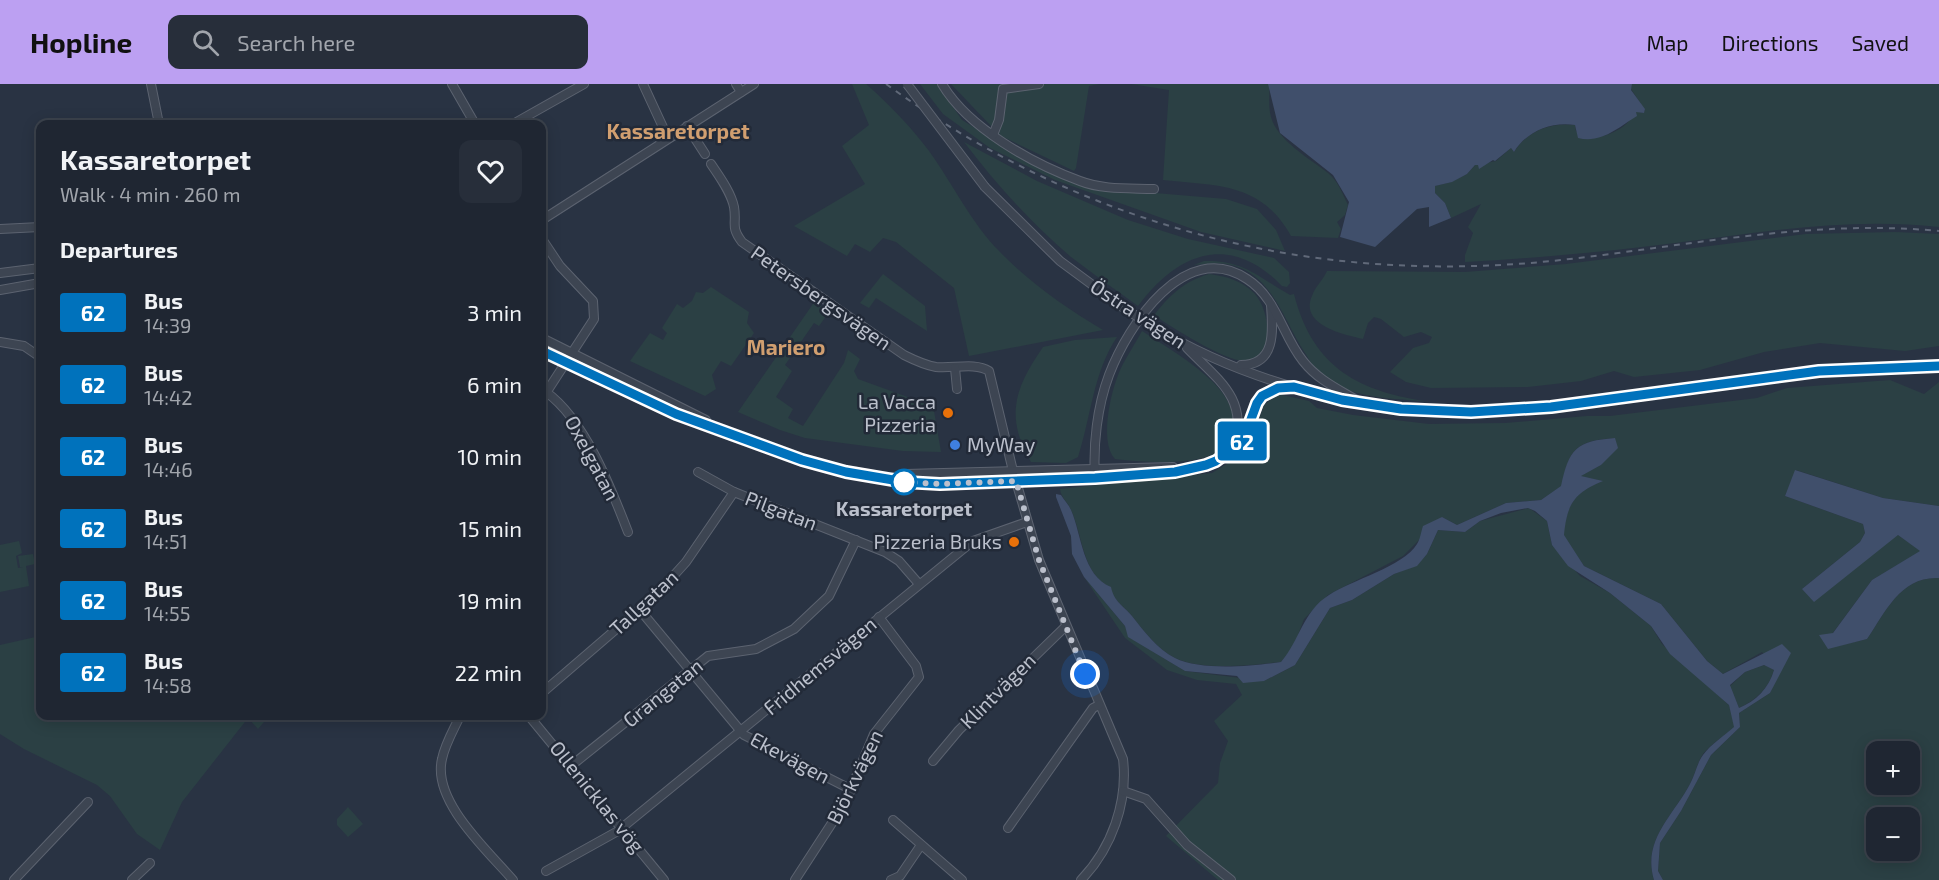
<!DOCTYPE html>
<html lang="en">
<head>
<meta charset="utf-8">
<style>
	:root { --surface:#1f2632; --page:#272e3a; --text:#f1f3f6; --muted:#a1a5ac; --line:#3c434d; --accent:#bca0f2 }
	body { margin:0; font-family:"Exo 2",sans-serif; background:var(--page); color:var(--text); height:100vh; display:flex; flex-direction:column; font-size:22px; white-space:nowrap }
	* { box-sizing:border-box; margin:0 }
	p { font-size:20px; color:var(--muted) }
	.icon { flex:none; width:33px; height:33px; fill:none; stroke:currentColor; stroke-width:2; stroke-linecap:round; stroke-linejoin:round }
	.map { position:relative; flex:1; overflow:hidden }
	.panel { position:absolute; left:36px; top:36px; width:510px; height:600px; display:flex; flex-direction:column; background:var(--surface); border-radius:12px; box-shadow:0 3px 15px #0003,0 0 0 2px var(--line) }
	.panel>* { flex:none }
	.badge { padding:0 12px; border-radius:4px; font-size:21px; line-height:39px }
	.controls { position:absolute; left:1866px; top:657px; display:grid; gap:12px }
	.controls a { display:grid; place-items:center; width:54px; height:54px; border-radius:12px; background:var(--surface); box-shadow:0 3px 15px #0003,0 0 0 2px var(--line); font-size:30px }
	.you { position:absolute; width:30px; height:30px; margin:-15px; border:4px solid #fff; border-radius:50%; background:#1a73e8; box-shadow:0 0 0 9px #1a73e833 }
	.map>.badge { position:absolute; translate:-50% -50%; box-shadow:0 0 0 3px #fff }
	h2 { padding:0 24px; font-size:22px; line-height:54px }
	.round { display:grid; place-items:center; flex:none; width:63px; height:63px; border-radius:12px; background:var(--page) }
	.headline { display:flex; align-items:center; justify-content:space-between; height:102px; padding:0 24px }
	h1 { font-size:28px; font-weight:700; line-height:45px }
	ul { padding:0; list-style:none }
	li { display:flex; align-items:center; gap:18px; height:72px; padding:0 24px }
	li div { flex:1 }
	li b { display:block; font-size:22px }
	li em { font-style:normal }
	li .badge { min-width:66px; font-weight:700; text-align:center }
	header { display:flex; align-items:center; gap:36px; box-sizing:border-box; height:84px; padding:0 30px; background:var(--accent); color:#111 }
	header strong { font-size:28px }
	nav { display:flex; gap:33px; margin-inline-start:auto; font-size:21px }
	.search { width:420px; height:54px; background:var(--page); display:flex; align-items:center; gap:15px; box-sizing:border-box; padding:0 21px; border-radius:12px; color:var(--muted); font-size:22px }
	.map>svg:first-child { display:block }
	.green { fill:#2b4044; fill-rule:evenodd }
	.water { fill:#404f6b; fill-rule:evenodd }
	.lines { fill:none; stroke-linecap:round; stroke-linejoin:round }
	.minor-casing { stroke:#5c6370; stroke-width:10 }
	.minor { stroke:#3d4552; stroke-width:8 }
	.rail { stroke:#606979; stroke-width:2; stroke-dasharray:6 6; stroke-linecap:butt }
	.minor-bridge-casing { stroke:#5c6370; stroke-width:10; stroke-linecap:butt }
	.minor-bridge { stroke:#3d4552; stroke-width:8 }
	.line-casing { stroke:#fff; stroke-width:14 }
	.line { stroke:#0072bc; stroke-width:9 }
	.walk { stroke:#bbc0cc; stroke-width:6; stroke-dasharray:0 10.8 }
	.food-dot { fill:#e8710a; stroke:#222a38; stroke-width:2 }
	.shop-dot { fill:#3f7fe0; stroke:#222a38; stroke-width:2 }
	.stop-dot { fill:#fff; stroke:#0072bc; stroke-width:3 }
	.labels { text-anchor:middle; stroke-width:5; stroke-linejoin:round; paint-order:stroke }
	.street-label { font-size:20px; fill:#bbc0cc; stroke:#222a38 }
	.poi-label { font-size:20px; fill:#bbc0cc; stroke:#222a38; text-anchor:end }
	.stop-label { font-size:20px; font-weight:bold; fill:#bbc0cc; stroke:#222a38 }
	.neighbourhood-label { font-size:21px; font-weight:bold; fill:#d19f70; stroke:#222a38 }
</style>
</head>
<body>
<header>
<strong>Hopline</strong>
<div class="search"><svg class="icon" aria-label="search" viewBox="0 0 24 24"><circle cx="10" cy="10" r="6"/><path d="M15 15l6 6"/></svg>Search here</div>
<nav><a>Map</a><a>Directions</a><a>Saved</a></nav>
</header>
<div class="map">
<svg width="1939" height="796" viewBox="0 0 1939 796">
	<rect width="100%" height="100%" fill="#293343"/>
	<g class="green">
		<path d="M852,0H866C889,20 910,42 929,67C953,100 971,139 1000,168C1030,199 1066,224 1103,246L969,272L954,204L896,158L883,154L870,168L855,160L847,172L794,142L865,100L842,62L869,41Z"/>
		<polygon points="920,0 937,0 962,36 1011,66 1096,104 1226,115 1257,125 1276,146 1285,167 1201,148 1055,96 990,64 943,30"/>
		<polygon points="951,0 1100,0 1089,2 1076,84 1074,87 999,51 1000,42 991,42"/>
		<path d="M1131,0H1269C1270,10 1268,23 1271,33C1277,56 1310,75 1328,89C1338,97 1342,109 1348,121L1345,131L1337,138L1341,145L1338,154L1291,152C1261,98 1217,102 1163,96L1169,6Z"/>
		<path d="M1632,0H1939V143C1849,133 1763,148 1675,159C1605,168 1535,174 1465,178V171L1473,149L1468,143L1481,120L1451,134L1445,119L1435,109V102L1451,98L1467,90L1475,81L1496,77L1511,64L1514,68C1527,47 1551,38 1575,41L1576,47L1584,55C1603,54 1627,47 1635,27L1643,29L1645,26L1631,5Z"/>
		<path d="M964,58L1037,97L1128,136L1188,155L1274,174L1289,188L1290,199L1287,203L1282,202C1230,148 1178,168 1138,222C1116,206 1093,190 1071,173C1031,139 996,100 964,58Z"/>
		<path d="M1895,148L1939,150V262L1905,267L1820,259L1764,268L1700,286L1634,293L1614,287L1581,297L1528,303L1431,304L1406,298L1390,288L1413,264L1429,259L1432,253L1421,248L1404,253L1381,235L1374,233L1368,239L1363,255C1344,251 1299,241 1312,212C1315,203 1323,196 1327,187L1465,188L1566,180L1806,150Z"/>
		<path d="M1204,177C1244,176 1258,193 1290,211L1294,210C1313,285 1360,308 1431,318C1395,314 1346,316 1318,288C1313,283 1309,275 1305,269C1283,236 1272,187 1226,180C1217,178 1204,180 1194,181Z"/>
		<polygon points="883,190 925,222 927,247 876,214 869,224 860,219"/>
		<path d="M1209,190C1226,192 1243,197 1255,210C1270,227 1277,277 1244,277C1225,277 1171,243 1154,231C1171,210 1183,198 1209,190Z"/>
		<polygon points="711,203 749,228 747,239 754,249 731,282 721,277 712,291 716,305 705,312 630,277 650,249 663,256 667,249 662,244 677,220 683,224 692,217 696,208 703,209"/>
		<polygon points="815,217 829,228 819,242 814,239 785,281 792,287 776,313 793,325 788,334 803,342 844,279 848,266 860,275 854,287 858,295 927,320 934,327 941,368 903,367 805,354 780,346 738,328"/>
		<path d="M1142,247C1167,263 1192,278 1213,298C1225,310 1234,325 1235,342C1235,388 1143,378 1115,375C1098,357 1112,300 1123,280C1129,269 1136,258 1142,247Z"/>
		<path d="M1117,253C1093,289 1091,333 1078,373L1066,379L1031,378C1005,333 1014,305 1043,263L1075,256Z"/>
		<path d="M1890,296L1924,310L1939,298V422L1883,414L1796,386L1785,412L1863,440L1865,449L1860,458L1802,505L1898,451L1921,467L1872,496L1832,550L1828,564L1867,555C1886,527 1901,492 1939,494V796H1663L1658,787L1660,759L1681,727L1711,671L1740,643L1739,629L1770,609L1779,588L1762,568L1723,590L1707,577L1661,520L1584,482L1563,451C1567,421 1573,409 1602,397L1580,392L1601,381L1614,354C1576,357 1569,365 1562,402L1541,416L1506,419L1457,441L1442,433L1403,472L1328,511L1304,535L1294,562L1281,578C1251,581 1202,587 1175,574C1157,565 1144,547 1132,532C1123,521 1114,518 1110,503C1082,490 1083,451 1071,426C1068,418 1061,414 1060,405L1212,389L1238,373L1255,347L1264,321L1278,310L1309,317L1317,324L1353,331L1429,340L1505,339L1587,332H1610L1757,314L1787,304ZM1876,668H1910V700H1876ZM1876,734H1910V766H1876Z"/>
		<path d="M1529,424L1547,437L1552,461L1580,492L1610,509L1651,542L1662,560L1729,621L1735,643C1725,651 1711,660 1703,670C1697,679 1695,691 1690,700C1673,732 1642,756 1654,796H1218L1166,752L1218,699L1220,679L1228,657L1214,637L1242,611L1236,600L1197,596L1167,586L1125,554L1084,493L1125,542L1129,553L1185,587L1264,597L1295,581L1330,524L1352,516L1394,490L1417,481L1427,470L1438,446L1465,448L1480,437Z"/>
		<polygon points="19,457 22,469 16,472 18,484 23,483 20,483 18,472 33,470 35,480 26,482 29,502 0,508 0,461"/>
		<polygon points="40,552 40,632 269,632 258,645 248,634 182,718 160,766 137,750 110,712 97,701 24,665 0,650 0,561"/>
		<path d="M1764,581L1774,586C1769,604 1756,616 1739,624L1730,602L1745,588Z"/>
		<polygon points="348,723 363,740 348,753 337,741 337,735"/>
	</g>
	<g class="water">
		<path d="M1268,0H1632L1631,6L1645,25L1644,29L1636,28L1637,32C1620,42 1602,60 1578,54L1575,41C1551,37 1526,48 1514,68L1511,64L1495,77L1493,76L1479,85L1478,81H1475L1467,90L1452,98L1435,102V109L1445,119L1451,134L1429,143V123L1417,125L1375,163L1340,153L1349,118L1333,91L1280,49Z"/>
		<path d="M1615,354L1618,364L1601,381L1581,392L1603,397C1574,409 1567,420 1564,451L1584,482L1661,520L1707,577L1723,590L1782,560L1791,569L1770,609L1739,629L1740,643L1711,671L1681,727L1660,759L1658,787L1663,796H1654C1642,756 1673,732 1690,700C1695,691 1697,679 1703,671C1711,660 1725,651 1734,643L1729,621L1670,570L1651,542L1610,509L1568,482L1552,461L1547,437L1535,427L1528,424L1501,429L1480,437L1465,448L1438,446L1427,470L1417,482L1394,490L1352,516L1330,524L1295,581L1264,597L1243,599L1237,592L1185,587L1128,553L1125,542L1084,493L1072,470L1071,452L1056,413V410L1061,411C1064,416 1069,421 1071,426C1082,451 1082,491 1111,503C1114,518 1123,521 1132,532C1144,547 1157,565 1175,574C1201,587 1252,582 1281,578C1300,556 1303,527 1329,511C1351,496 1403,483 1417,460C1420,456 1421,448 1423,442L1442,433L1457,441L1506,419L1541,416L1561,402C1569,365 1576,357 1615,354ZM1764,581L1774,586C1769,604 1756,617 1739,624L1730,601L1745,588Z"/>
		<path d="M1795,386L1883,414L1939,422V494C1901,492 1886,527 1867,555L1828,565L1819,551L1833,549L1872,496L1920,467L1898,451L1814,518L1802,505L1860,458L1865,449L1863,440L1785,412Z"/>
	</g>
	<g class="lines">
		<g class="minor-casing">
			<g id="minor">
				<polyline points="151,0 159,40"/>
				<polyline points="452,0 475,40"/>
				<polyline points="643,0 668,54"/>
				<polyline points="736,0 741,8"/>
				<path d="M942,0C968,44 1033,80 1080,97C1103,106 1130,104 1154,105"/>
				<polyline points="513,40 584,0"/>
				<polyline points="687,42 705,70"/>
				<polyline points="993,51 999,36 1003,5 1039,0"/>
				<path d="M711,80C719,92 731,108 734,123C737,140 730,142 742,158L904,271C914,276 924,281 936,283C952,285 975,278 989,287L1013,387L1039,476L1123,675C1128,718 1112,764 1081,796"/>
				<polyline points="985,103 1060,177 1125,225"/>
				<polyline points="542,136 754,0"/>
				<polyline points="0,145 40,143"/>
				<polyline points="542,155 560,182 593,217 594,235 542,315"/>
				<polyline points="0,189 40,184"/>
				<polyline points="0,206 40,199"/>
				<path d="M1156,244C1240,295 1361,329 1459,329C1526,329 1592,317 1658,308C1752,295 1844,283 1939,282"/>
				<polyline points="542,254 706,336"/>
				<polyline points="0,258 24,262 40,273"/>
				<path d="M1187,264C1218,296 1249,314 1234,364"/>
				<polyline points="542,267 676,330 803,376 846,388 905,398 941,400 1095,394 1175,388 1206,381 1216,377 1243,357 1262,312 1273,305 1294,303"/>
				<path d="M1241,281C1276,281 1273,247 1271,221"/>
				<polyline points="955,284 957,305"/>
				<path d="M546,308C585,336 611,404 628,448"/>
				<polyline points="698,388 734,408"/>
				<polyline points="890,394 906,390 1173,383"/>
				<path d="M1095,394C1093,361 1097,323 1109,291C1128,241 1185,154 1247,195C1277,214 1282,251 1303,277C1318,296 1338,305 1358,317"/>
				<polyline points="640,526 744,651 852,706"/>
				<polyline points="542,609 657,510 686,478 734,408 885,468 899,477 919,500"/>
				<path d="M460,632C454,645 445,660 442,675C432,717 487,766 513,796"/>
				<polyline points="529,632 664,796"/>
				<polyline points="933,677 959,646 1066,542"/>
				<polyline points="572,681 708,572 756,565 794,545 829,512 856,456"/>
				<polyline points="1123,707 1146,715 1187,761 1231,796"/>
				<polyline points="893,736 962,796"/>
				<polyline points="1008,744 1093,624 1099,621"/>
				<polyline points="546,787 618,747 973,457 1027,438"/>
				<polyline points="14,796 88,718"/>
				<polyline points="132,796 150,779"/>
				<polyline points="795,796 845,719 874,650 919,593 916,582 879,533"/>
				<polyline points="891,796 900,792 921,761"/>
			</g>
		</g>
		<use href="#minor" class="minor"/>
		<path class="rail" d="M886,0C1086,145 1317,203 1561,176C1687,162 1812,135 1939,147"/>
		<g class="minor-bridge-casing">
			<g id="minor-bridge">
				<polyline points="907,0 985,103"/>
				<polyline points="1125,225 1156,244"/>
			</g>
		</g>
		<use href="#minor-bridge" class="minor-bridge"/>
	</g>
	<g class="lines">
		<g class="line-casing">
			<polyline id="line" points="542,267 676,330 802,376 846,388 905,398 940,400 1095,394 1175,388 1206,381 1216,377 1243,357 1257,319 1262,312 1278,304 1294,303 1342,316 1401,325 1471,328 1551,323 1819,287 1939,282"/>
		</g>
		<use href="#line" class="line"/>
		<polyline class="walk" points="904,398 940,400 1016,397 1039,476 1085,590"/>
	</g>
	<g class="food-dot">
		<circle cx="948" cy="329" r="6"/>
		<circle cx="1014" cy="458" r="6"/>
	</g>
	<circle class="shop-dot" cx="955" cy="361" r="6"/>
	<circle class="stop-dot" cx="904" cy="398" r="12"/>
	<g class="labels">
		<g class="street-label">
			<text transform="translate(821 214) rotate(35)" y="7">Petersbergsvägen</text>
			<text transform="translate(1138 230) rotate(33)" y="7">Östra vägen</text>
			<text transform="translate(592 374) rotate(62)" y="7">Oxelgatan</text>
			<text transform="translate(781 427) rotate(21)" y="7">Pilgatan</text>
			<text transform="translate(644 519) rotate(-43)" y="7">Tallgatan</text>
			<text transform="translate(820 582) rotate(-40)" y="7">Fridhemsvägen</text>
			<text transform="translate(998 607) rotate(-45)" y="7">Klintvägen</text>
			<text transform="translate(663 609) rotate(-39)" y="7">Grangatan</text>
			<text transform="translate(790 674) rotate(28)" y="7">Ekevägen</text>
			<text transform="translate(855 693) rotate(-64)" y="7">Björkvägen</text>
			<text transform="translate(597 713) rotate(51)" y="7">Ollenicklas vög</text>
		</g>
		<g class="poi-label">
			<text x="936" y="325">La Vacca<tspan x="936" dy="23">Pizzeria</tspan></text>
			<text x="967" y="368" text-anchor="start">MyWay</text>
			<text x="1002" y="465">Pizzeria Bruks</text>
		</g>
		<g class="stop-label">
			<text x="904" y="432">Kassaretorpet</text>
		</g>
		<g class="neighbourhood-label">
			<text x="678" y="55">Kassaretorpet</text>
			<text x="786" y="271">Mariero</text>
		</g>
	</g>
</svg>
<div class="controls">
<a>+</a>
<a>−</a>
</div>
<div class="you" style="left:1085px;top:590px"></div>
<b class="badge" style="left:1242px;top:357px;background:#0072bc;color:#fff">62</b>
<section class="panel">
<div class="headline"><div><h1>Kassaretorpet</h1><p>Walk · 4 min · 260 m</p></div><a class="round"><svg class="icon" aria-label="heart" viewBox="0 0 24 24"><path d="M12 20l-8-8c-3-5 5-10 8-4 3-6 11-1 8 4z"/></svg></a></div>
<h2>Departures</h2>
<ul>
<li><span class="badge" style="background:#0072bc;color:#fff">62</span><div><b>Bus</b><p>14:39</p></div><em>3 min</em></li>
<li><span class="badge" style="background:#0072bc;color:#fff">62</span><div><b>Bus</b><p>14:42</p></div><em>6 min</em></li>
<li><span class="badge" style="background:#0072bc;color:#fff">62</span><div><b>Bus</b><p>14:46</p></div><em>10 min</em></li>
<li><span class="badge" style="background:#0072bc;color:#fff">62</span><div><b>Bus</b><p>14:51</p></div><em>15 min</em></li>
<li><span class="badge" style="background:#0072bc;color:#fff">62</span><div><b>Bus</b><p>14:55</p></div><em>19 min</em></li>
<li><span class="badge" style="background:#0072bc;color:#fff">62</span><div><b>Bus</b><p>14:58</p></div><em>22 min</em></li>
</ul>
</section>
</div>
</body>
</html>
